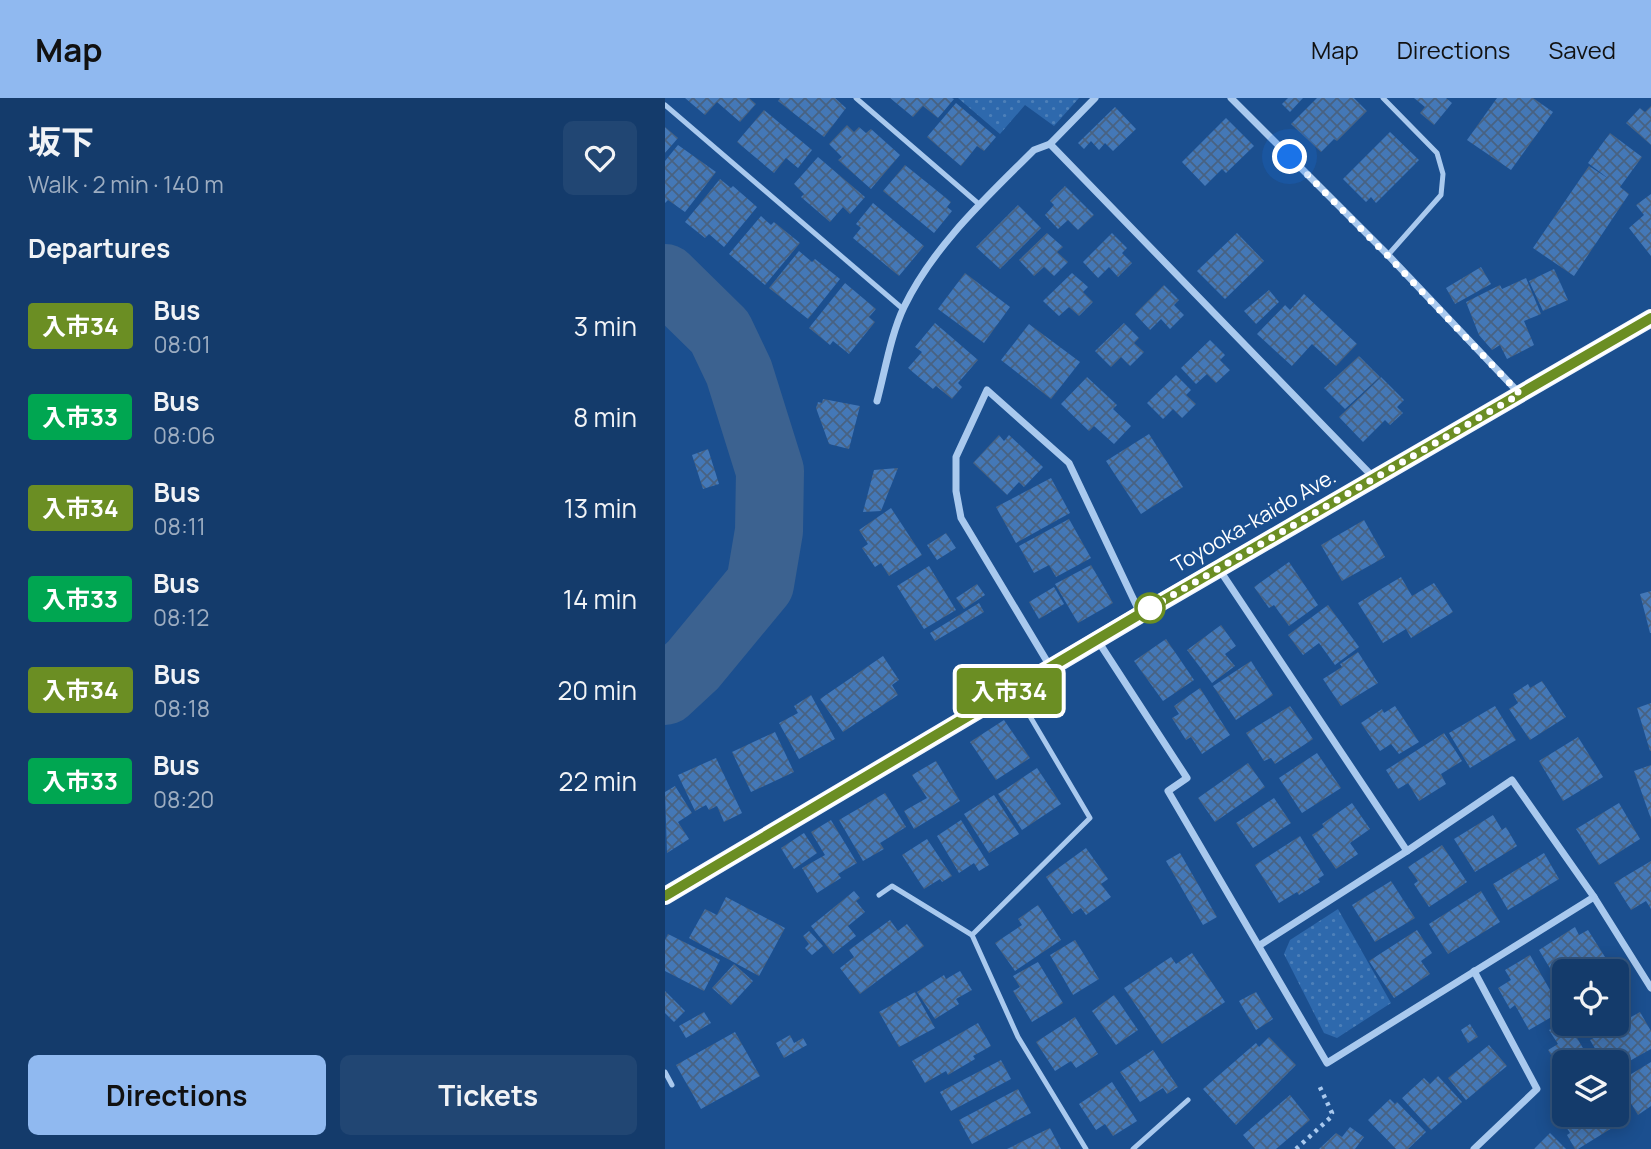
<!DOCTYPE html>
<html lang="en">
<head>
<meta charset="utf-8">
<style>
	:root { --surface:#143b6b; --page:#214673; --text:#f1f3f6; --muted:#9dadc1; --line:#33557e; --accent:#90b9f0 }
	body { margin:0; font-family:Manrope,"Noto Sans JP",sans-serif; background:var(--page); color:var(--text); height:100vh; display:flex; flex-direction:column; font-size:26px; white-space:nowrap }
	* { box-sizing:border-box; margin:0 }
	p { font-size:23px; color:var(--muted) }
	.icon { flex:none; width:38px; height:38px; fill:none; stroke:currentColor; stroke-width:2; stroke-linecap:round; stroke-linejoin:round }
	.map { position:relative; flex:1; overflow:hidden }
	.drawer { display:flex; flex-direction:column; background:var(--surface); width:665px }
	.drawer>* { flex:none }
	.badge { padding:0 14px; border-radius:5px; font-size:24px; line-height:46px }
	.buttons { position:absolute; left:887px; top:861px; display:grid; gap:14px }
	.buttons a { display:grid; place-items:center; width:77px; height:77px; border-radius:10px; background:var(--surface); box-shadow:0 4px 18px #0003,0 0 0 2px var(--line); font-size:35px }
	.you { position:absolute; width:35px; height:35px; margin:-18px; border:5px solid #fff; border-radius:50%; background:#1a73e8; box-shadow:0 0 0 10px #1a73e833 }
	.map>.badge { position:absolute; translate:-50% -50%; box-shadow:0 0 0 4px #fff }
	h2 { padding:0 28px; font-size:26px; line-height:63px }
	.round { display:grid; place-items:center; flex:none; width:74px; height:74px; border-radius:10px; background:var(--page) }
	.summary { display:flex; align-items:center; justify-content:space-between; height:119px; padding:0 28px }
	h1 { font-size:33px; font-weight:700; line-height:52px }
	.action { display:flex; gap:14px; margin-top:auto; padding:14px 28px }
	.action a { flex:1; height:80px; border-radius:10px; background:var(--accent); color:#111; font-size:28px; font-weight:700; line-height:80px; text-align:center }
	.action a+a { background:var(--page); color:var(--text) }
	ul { padding:0; list-style:none }
	li { display:flex; align-items:center; gap:21px; height:91px; padding:0 28px }
	li div { flex:1 }
	li b { display:block; font-size:26px }
	li em { font-style:normal }
	li .badge { min-width:77px; font-weight:700; text-align:center }
	header { display:flex; align-items:center; gap:42px; box-sizing:border-box; height:98px; padding:0 35px; background:var(--accent); color:#111 }
	header strong { font-size:33px }
	nav { display:flex; gap:38px; margin-inline-start:auto; font-size:24px }
	main { display:flex; flex:1; min-height:0 }
	.map>svg:first-child { display:block }
	.grass { fill:url(#grass-dots) }
	.lines { fill:none; stroke-linecap:round; stroke-linejoin:round }
	.river { stroke:#3c6290; stroke-width:68 }
	.building { fill:url(#building-cross-hatch) }
	.path { stroke:#a9c9ee; stroke-width:4.5; stroke-dasharray:3.5 5; stroke-linecap:butt }
	.lane { stroke:#a9c9ee; stroke-width:5 }
	.street { stroke:#a9c9ee; stroke-width:7 }
	.primary { stroke:#f0f6ff; stroke-width:18 }
	.line-casing { stroke:#fff; stroke-width:16 }
	.line { stroke:#6b8e23; stroke-width:10 }
	.walk { stroke:#fff; stroke-width:7; stroke-dasharray:0 12.6 }
	.stop-dot { fill:#fff; stroke:#6b8e23; stroke-width:3.5 }
	.labels { text-anchor:middle; stroke-width:5; stroke-linejoin:round; paint-order:stroke }
	.street-label { font-size:21px; fill:#fff; stroke:#1b4f8f }
</style>
</head>
<body>
<header>
<strong>Map</strong>
<nav><a>Map</a><a>Directions</a><a>Saved</a></nav>
</header>
<main>
<section class="drawer">
<div class="summary"><div><h1>坂下</h1><p>Walk · 2 min · 140 m</p></div><a class="round"><svg class="icon" aria-label="heart" viewBox="0 0 24 24"><path d="M12 20l-8-8c-3-5 5-10 8-4 3-6 11-1 8 4z"/></svg></a></div>
<h2>Departures</h2>
<ul>
<li><span class="badge" style="background:#6b8e23;color:#fff">入市34</span><div><b>Bus</b><p>08:01</p></div><em>3 min</em></li>
<li><span class="badge" style="background:#00a651;color:#fff">入市33</span><div><b>Bus</b><p>08:06</p></div><em>8 min</em></li>
<li><span class="badge" style="background:#6b8e23;color:#fff">入市34</span><div><b>Bus</b><p>08:11</p></div><em>13 min</em></li>
<li><span class="badge" style="background:#00a651;color:#fff">入市33</span><div><b>Bus</b><p>08:12</p></div><em>14 min</em></li>
<li><span class="badge" style="background:#6b8e23;color:#fff">入市34</span><div><b>Bus</b><p>08:18</p></div><em>20 min</em></li>
<li><span class="badge" style="background:#00a651;color:#fff">入市33</span><div><b>Bus</b><p>08:20</p></div><em>22 min</em></li>
</ul>
<div class="action"><a>Directions</a><a>Tickets</a></div>
</section>
<div class="map">
<svg width="986" height="1051" viewBox="0 0 986 1051">
	<defs>
		<pattern id="grass-dots" width="8" height="8" patternUnits="userSpaceOnUse" patternTransform="scale(1.75)"><rect width="8" height="8" fill="#2e69ad"/><path d="M2 2h.1M6 6h.1" fill="none" stroke="#4d80b9" stroke-width="1.8" stroke-linecap="round"/></pattern>
		<pattern id="building-cross-hatch" width="8" height="8" patternUnits="userSpaceOnUse" patternTransform="scale(1.75)"><rect width="8" height="8" fill="#4478b7"/><path d="M0 0l8 8M0 8l8-8" fill="none" stroke="#486282"/></pattern>
	</defs>
	<rect width="100%" height="100%" fill="#1b4f8f"/>
	<g class="grass">
		<polygon points="293,0 414,0 389,28 360,7 335,36"/>
		<polygon points="673,811 726,905 672,940 659,935 619,856 625,842"/>
	</g>
	<g class="lines">
		<polyline class="river" points="0,180 55,234 74,274 105,373 104,433 95,486 28,567 0,593"/>
	</g>
	<g class="building">
		<polygon points="20,0 84,0 91,6 75,24 52,4 40,17"/>
		<polygon points="115,0 170,0 181,10 159,39 113,3"/>
		<polygon points="225,0 287,0 289,1 273,20 258,8 248,19"/>
		<polygon points="623,0 638,0 625,14 617,6"/>
		<polygon points="652,0 689,0 702,13 672,43 669,41 656,54 626,26"/>
		<polygon points="749,0 781,0 787,5 769,27 755,15 760,9"/>
		<polygon points="832,0 868,0 888,14 846,72 802,42"/>
		<polygon points="291,5 331,39 319,53 312,48 296,68 262,39"/>
		<polygon points="986,8 986,47 961,25 975,10 980,14"/>
		<polygon points="450,9 471,31 448,53 440,45 434,52 426,43 419,51 413,45"/>
		<polygon points="99,12 147,52 133,70 121,60 109,75 72,44"/>
		<polygon points="561,20 589,48 561,75 557,71 540,88 517,64"/>
		<polygon points="182,27 189,34 194,29 201,35 206,31 235,57 206,91 173,62 177,59 164,46"/>
		<polygon points="0,29 13,40 0,55"/>
		<polygon points="725,34 754,62 711,105 706,99 701,104 678,81"/>
		<polygon points="945,35 977,59 955,89 964,96 909,178 868,150 924,68 944,81 923,65"/>
		<polygon points="13,47 51,74 20,114 3,102 0,105 0,63"/>
		<polygon points="153,59 200,99 185,116 178,109 165,124 136,99 139,96 129,86"/>
		<polygon points="240,67 286,104 282,109 287,113 269,135 218,93"/>
		<polygon points="55,81 66,90 68,88 92,109 59,149 44,136 40,140 20,124"/>
		<polygon points="400,88 429,117 413,132 403,122 393,131 380,117 389,107 385,103"/>
		<polygon points="986,96 986,158 964,130 979,117 971,107"/>
		<polygon points="208,105 259,148 234,178 188,140 196,130 191,126"/>
		<polygon points="353,107 376,130 335,171 311,149"/>
		<polygon points="96,118 106,127 109,124 135,145 100,187 64,156"/>
		<polygon points="382,135 398,149 392,154 403,164 389,178 379,169 369,178 354,162"/>
		<polygon points="447,135 462,150 457,155 467,165 453,179 444,169 433,180 418,164"/>
		<polygon points="572,135 599,163 560,201 532,173"/>
		<polygon points="134,153 147,164 150,161 175,181 143,221 104,190"/>
		<polygon points="816,169 826,186 790,206 781,190"/>
		<polygon points="889,171 903,202 878,213 864,183"/>
		<polygon points="300,175 345,209 319,245 273,211"/>
		<polygon points="407,175 423,189 418,194 428,204 414,218 404,209 394,218 378,203"/>
		<polygon points="861,180 876,216 859,223 869,247 842,261 835,247 827,252 814,237 801,204 835,187 837,191"/>
		<polygon points="180,185 211,211 204,219 210,224 184,256 168,243 165,247 144,230"/>
		<polygon points="499,187 514,202 509,207 519,217 505,231 496,221 485,232 470,216"/>
		<polygon points="604,192 614,204 591,226 579,213"/>
		<polygon points="639,196 692,246 671,268 647,246 627,268 592,236 620,207 625,212"/>
		<polygon points="270,225 313,262 293,285 297,289 287,301 271,288 268,291 243,270 257,254 250,249"/>
		<polygon points="459,225 474,240 469,245 479,254 465,268 456,259 446,269 430,253"/>
		<polygon points="364,226 415,264 386,301 336,262"/>
		<polygon points="545,242 560,257 555,262 565,272 551,285 542,276 531,286 516,270"/>
		<polygon points="694,258 715,279 680,311 659,290"/>
		<polygon points="511,277 526,292 521,297 531,306 517,320 508,311 498,321 482,305"/>
		<polygon points="422,279 452,307 448,311 466,328 449,346 429,328 424,333 396,306"/>
		<polygon points="716,279 739,302 732,309 738,315 725,327 720,322 698,344 674,319"/>
		<polygon points="158,301 195,308 184,351 164,346 151,310 153,304 157,305"/>
		<polygon points="484,336 518,389 476,416 441,363"/>
		<polygon points="334,337 339,343 344,337 378,369 359,389 354,384 342,397 308,365"/>
		<polygon points="43,351 54,386 38,391 27,357"/>
		<polygon points="233,370 216,413 198,414 209,372"/>
		<polygon points="386,380 405,415 351,445 331,409"/>
		<polygon points="226,410 257,457 224,478 216,465 210,469 197,450 203,446 194,432"/>
		<polygon points="404,421 426,460 391,479 384,467 369,475 354,448"/>
		<polygon points="699,422 720,459 677,483 656,447"/>
		<polygon points="281,435 291,450 272,462 262,447"/>
		<polygon points="624,464 653,507 624,528 609,507 604,510 589,489"/>
		<polygon points="426,467 448,505 413,525 390,486"/>
		<polygon points="264,468 291,512 259,531 232,488"/>
		<polygon points="736,479 747,498 769,485 788,514 746,540 741,531 718,545 693,505"/>
		<polygon points="312,486 320,497 299,511 291,500"/>
		<polygon points="389,489 399,506 374,521 364,504"/>
		<polygon points="986,493 986,535 985,535 975,496"/>
		<polygon points="314,505 319,514 270,543 265,535"/>
		<polygon points="663,507 694,549 670,567 654,545 638,557 623,537"/>
		<polygon points="556,527 571,548 560,556 570,568 547,585 522,552"/>
		<polygon points="501,541 529,582 498,603 469,563"/>
		<polygon points="693,554 713,585 676,608 658,581 677,569 675,566"/>
		<polygon points="218,558 234,582 227,587 233,597 178,634 155,601"/>
		<polygon points="586,563 608,597 571,622 548,588"/>
		<polygon points="877,583 901,619 865,642 844,611 853,605 848,596 863,586 865,590"/>
		<polygon points="535,590 565,637 537,656 526,639 521,642 507,620 514,616 509,608"/>
		<polygon points="146,597 170,641 134,661 114,625 133,615 129,608"/>
		<polygon points="986,605 986,653 985,653 972,610"/>
		<polygon points="625,608 648,641 610,666 606,660 599,663 581,635"/>
		<polygon points="730,608 754,644 734,656 726,646 715,653 696,625 717,611 719,615"/>
		<polygon points="830,608 851,642 805,670 784,635"/>
		<polygon points="339,622 365,660 331,682 305,644"/>
		<polygon points="110,634 129,674 86,694 67,654"/>
		<polygon points="779,635 797,663 776,676 781,686 754,703 743,685 733,691 721,672"/>
		<polygon points="913,639 938,679 898,703 874,663"/>
		<polygon points="652,655 676,690 637,715 614,680"/>
		<polygon points="51,660 77,715 59,724 52,708 44,712 41,707 30,713 13,677"/>
		<polygon points="271,663 295,703 249,731 239,713 262,700 247,677"/>
		<polygon points="583,665 600,689 550,724 533,700"/>
		<polygon points="986,667 986,721 969,673"/>
		<polygon points="372,670 396,706 357,732 333,696"/>
		<polygon points="10,688 27,715 13,724 24,741 2,755 0,694"/>
		<polygon points="220,695 241,729 215,745 219,751 198,763 174,722"/>
		<polygon points="329,697 354,736 324,755 299,716"/>
		<polygon points="609,700 626,725 588,750 571,725"/>
		<polygon points="687,705 705,731 685,745 693,756 671,771 647,737 659,729 657,726"/>
		<polygon points="954,705 975,741 934,767 911,731"/>
		<polygon points="828,717 837,732 841,729 852,748 810,774 789,741"/>
		<polygon points="166,722 192,765 173,776 176,780 152,795 137,770 160,757 146,734"/>
		<polygon points="296,722 324,767 314,773 309,765 294,775 272,738"/>
		<polygon points="139,735 152,755 129,771 116,750"/>
		<polygon points="635,738 659,777 653,781 655,784 634,797 632,794 614,805 590,767"/>
		<polygon points="262,741 287,778 277,784 275,781 259,791 237,757"/>
		<polygon points="777,747 802,784 764,809 749,786 753,783 743,769"/>
		<polygon points="421,750 443,781 436,786 446,799 421,817 416,810 407,816 381,779"/>
		<polygon points="515,755 552,819 538,827 501,763"/>
		<polygon points="879,755 894,781 843,812 828,786"/>
		<polygon points="986,763 986,811 981,803 966,812 949,785"/>
		<polygon points="726,783 750,820 710,844 687,807"/>
		<polygon points="189,793 195,800 191,803 200,814 183,828 191,838 168,856 146,828"/>
		<polygon points="816,793 835,824 783,856 764,826"/>
		<polygon points="61,799 120,830 94,878 24,840 40,811 52,817"/>
		<polygon points="373,807 396,842 350,873 330,845 357,827 353,821"/>
		<polygon points="225,822 233,833 242,826 259,848 195,896 175,870 189,859 184,852"/>
		<polygon points="910,829 914,837 923,832 940,859 916,873 900,873 900,884 895,887 874,852"/>
		<polygon points="752,832 767,855 756,863 765,876 729,900 704,863"/>
		<polygon points="144,833 158,848 147,857 140,850 144,846 138,838"/>
		<polygon points="3,836 55,862 39,893 0,873 0,842"/>
		<polygon points="410,842 434,881 408,897 385,857"/>
		<polygon points="527,855 560,904 497,946 459,890 506,859 511,866"/>
		<polygon points="865,857 897,913 864,932 850,907 845,911 833,890 846,882 840,872"/>
		<polygon points="373,864 398,905 367,924 348,893 355,889 348,878"/>
		<polygon points="69,866 88,883 66,907 47,890"/>
		<polygon points="295,873 307,892 291,901 294,906 270,921 252,894 279,877 281,881"/>
		<polygon points="952,888 961,904 952,910"/>
		<polygon points="0,893 20,913 9,924 0,915"/>
		<polygon points="250,894 270,930 234,949 214,914"/>
		<polygon points="591,894 608,921 591,932 574,903"/>
		<polygon points="449,897 473,932 451,947 427,913"/>
		<polygon points="39,914 46,925 21,940 14,928"/>
		<polygon points="975,914 986,933 986,951 952,970 952,964 938,964 925,942"/>
		<polygon points="410,919 433,956 411,970 406,963 390,973 371,944"/>
		<polygon points="900,923 900,926 904,926 926,964 900,964 900,980 883,952 893,946 884,932"/>
		<polygon points="313,925 326,948 308,958 310,961 283,977 281,973 260,985 247,963"/>
		<polygon points="805,926 813,939 803,945 796,932"/>
		<polygon points="70,934 95,978 36,1011 11,967"/>
		<polygon points="125,937 129,945 138,940 142,947 119,960 111,945"/>
		<polygon points="604,939 631,967 571,1027 538,991 591,945 594,949"/>
		<polygon points="824,947 842,968 801,1002 783,980"/>
		<polygon points="488,952 513,989 502,996 498,990 475,1004 455,974"/>
		<polygon points="336,962 346,981 286,1013 275,994"/>
		<polygon points="986,964 986,1008 973,1017 953,984"/>
		<polygon points="773,978 797,1004 766,1032 737,1000 759,980 765,986"/>
		<polygon points="447,984 472,1023 448,1038 440,1026 431,1032 414,1006"/>
		<polygon points="353,991 366,1015 307,1046 294,1022"/>
		<polygon points="625,997 645,1022 611,1051 590,1051 578,1037"/>
		<polygon points="725,1001 730,1006 732,1004 761,1034 743,1051 731,1051 703,1022"/>
		<polygon points="952,1009 960,1022 913,1051 910,1051 902,1037 905,1035 894,1018 900,1014 900,1017 952,1017"/>
		<polygon points="685,1029 699,1039 690,1051 654,1051 671,1035 677,1039"/>
		<polygon points="385,1030 396,1051 342,1051"/>
		<polygon points="885,1035 901,1051 869,1051"/>
	</g>
	<g class="lines">
		<polyline class="path" points="631,1051 665,1020 667,1015 653,985"/>
		<g class="lane">
			<polyline points="191,0 315,107"/>
			<polyline points="718,0 772,55 778,76 776,97 723,157"/>
			<polyline points="0,7 238,211"/>
			<polyline points="214,797 227,788 307,837 353,939 421,1051"/>
			<polyline points="307,837 425,720 350,593"/>
			<polyline points="0,974 7,987"/>
			<polyline points="468,1051 523,1002"/>
		</g>
		<g class="street">
			<polyline points="566,0 723,157 854,295"/>
			<polyline points="385,46 709,380"/>
			<path d="M212,303C220,273 226,236 239,209C269,147 321,100 369,52L385,46L430,0"/>
			<polyline points="554,471 742,753 847,682 929,799 986,890"/>
			<polyline points="433,543 522,680 503,693 662,965 929,799"/>
			<polyline points="386,570 296,420 291,393 291,359 322,292 404,365 475,515"/>
			<polyline points="595,847 742,753"/>
			<polyline points="809,873 872,991 809,1051"/>
		</g>
		<polyline class="primary" points="0,798 476,516 986,220"/>
	</g>
	<g class="lines">
		<g class="line-casing">
			<polyline id="line" points="0,798 475,516 986,220"/>
		</g>
		<use href="#line" class="line"/>
		<polyline class="walk" points="485,510 475,516 855,296 723,158 625,59"/>
	</g>
	<circle class="stop-dot" cx="485" cy="510" r="14"/>
	<g class="labels">
		<g class="street-label">
			<text transform="translate(589 423) rotate(-30)" y="7">Toyooka-kaido Ave.</text>
		</g>
	</g>
</svg>
<div class="buttons">
<a><svg class="icon" aria-label="locate" viewBox="0 0 24 24"><circle cx="12" cy="12" r="6"/><path d="M12 2v4M12 18v4M2 12h4M18 12h4"/></svg></a>
<a><svg class="icon" aria-label="layers" viewBox="0 0 24 24"><path d="M12 4l9 5-9 5-9-5zM3 14l9 5 9-5"/></svg></a>
</div>
<div class="you" style="left:625px;top:59px"></div>
<b class="badge" style="left:344px;top:593px;background:#6b8e23;color:#fff">入市34</b>
</div>
</main>
</body>
</html>
